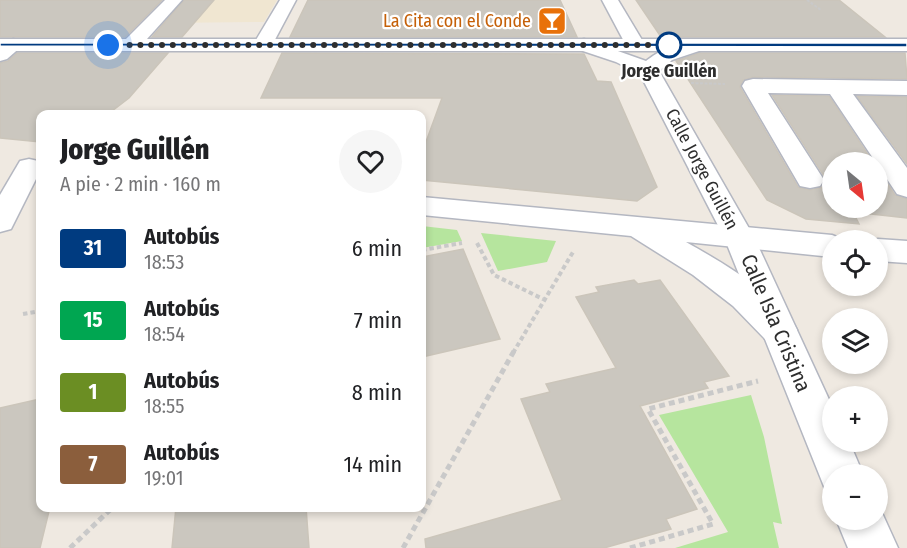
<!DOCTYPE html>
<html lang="es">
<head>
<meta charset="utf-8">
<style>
	:root { --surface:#fff; --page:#f6f6f6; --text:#202124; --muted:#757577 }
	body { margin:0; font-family:"Fira Sans Condensed",sans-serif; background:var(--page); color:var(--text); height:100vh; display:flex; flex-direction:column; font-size:22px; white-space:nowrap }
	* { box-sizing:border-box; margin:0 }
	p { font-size:20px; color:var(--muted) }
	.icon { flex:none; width:33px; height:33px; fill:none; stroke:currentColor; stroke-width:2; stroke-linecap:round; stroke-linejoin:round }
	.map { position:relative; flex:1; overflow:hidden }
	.sheet { position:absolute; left:36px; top:110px; width:390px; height:402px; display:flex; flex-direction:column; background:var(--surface); border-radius:12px; box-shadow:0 3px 9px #0003 }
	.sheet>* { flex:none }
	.badge { padding:0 12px; border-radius:4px; font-size:21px; line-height:39px }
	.needle { width:39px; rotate:151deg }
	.tools { position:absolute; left:822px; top:152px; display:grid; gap:12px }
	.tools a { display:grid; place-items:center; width:66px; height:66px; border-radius:50%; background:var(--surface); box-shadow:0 3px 9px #0003; font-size:30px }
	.you { position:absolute; width:30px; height:30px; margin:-15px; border:4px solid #fff; border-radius:50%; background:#1a73e8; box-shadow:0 0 0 9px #1a73e833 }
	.map>.badge { position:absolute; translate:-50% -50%; box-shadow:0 0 0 3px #fff }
	.round { display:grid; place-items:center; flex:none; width:63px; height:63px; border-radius:32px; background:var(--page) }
	.headline { display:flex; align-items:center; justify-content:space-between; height:102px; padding:0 24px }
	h1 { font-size:28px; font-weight:800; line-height:45px }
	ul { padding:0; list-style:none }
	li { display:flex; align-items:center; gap:18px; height:72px; padding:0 24px }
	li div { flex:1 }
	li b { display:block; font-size:22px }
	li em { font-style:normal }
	li .badge { min-width:66px; font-weight:700; text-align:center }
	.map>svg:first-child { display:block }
	.education { fill:#f0e6d1 }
	.green { fill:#b6e59e }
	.building { fill:#cbc7bf; stroke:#cbc5ba; stroke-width:1.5 }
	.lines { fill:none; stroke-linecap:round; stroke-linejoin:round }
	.minor-casing { stroke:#b4b7c1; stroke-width:3 }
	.tertiary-casing { stroke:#b4b7c1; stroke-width:3 }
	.secondary-casing { stroke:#b4b7c1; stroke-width:3 }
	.path-far2 { stroke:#c9c9c9; stroke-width:2; stroke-dasharray:3 1.5; stroke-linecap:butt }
	.path-far1 { stroke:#c9c9c9; stroke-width:4; stroke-dasharray:4.5 3; stroke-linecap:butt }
	.path { stroke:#c9c9c9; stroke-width:5; stroke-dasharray:6 4; stroke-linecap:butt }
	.minor { fill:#fff; fill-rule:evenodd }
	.tertiary { fill:#fff; fill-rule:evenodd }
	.secondary { fill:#fff; fill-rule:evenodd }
	.line { fill:#003b80; stroke:#fff; stroke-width:1.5 }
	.walk { stroke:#2e2e2e; stroke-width:6; stroke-dasharray:0 10.8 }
	.stop-dot { fill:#fff; stroke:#003b80; stroke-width:3 }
	.labels { text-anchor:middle; stroke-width:4.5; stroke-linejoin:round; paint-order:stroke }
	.far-food-label { font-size:18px; fill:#c56008; stroke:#fff; text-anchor:end }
	.far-stop-label { font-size:18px; font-weight:bold; fill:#2e2e2e; stroke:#fff }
	.far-street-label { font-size:18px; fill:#2e2e2e; stroke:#fff }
	.street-label { font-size:21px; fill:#2e2e2e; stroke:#fff }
</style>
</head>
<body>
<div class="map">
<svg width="907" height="548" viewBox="0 0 907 548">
	<rect width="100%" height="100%" fill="#efe9e1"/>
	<polygon class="education" points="183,0 277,0 264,22 162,23"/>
	<g class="green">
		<polygon points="422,226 457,230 462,241 422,248"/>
		<polygon points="481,233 556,241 547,262 498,271"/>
		<polygon points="751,395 764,437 782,524 773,522 779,548 675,548 728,532 659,415"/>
	</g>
	<g class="building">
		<polygon points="0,0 162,0 125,37 0,37"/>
		<polygon points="184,0 214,0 182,37 152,37"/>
		<polygon points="308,0 560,0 577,37 290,37"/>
		<polygon points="636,0 839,0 885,37 661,37"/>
		<polygon points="17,53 168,53 129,98 108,114 40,114 40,142 0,138 0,63 8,61"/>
		<polygon points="282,53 584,54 597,81 611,82 657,187 637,201 422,180 422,153 442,98 261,98"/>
		<polygon points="699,53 905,53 907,79 753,77 743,80 740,87 798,187 810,190 822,187 826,179 772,95 829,96 873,162 832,162 832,207 878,207 878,169 895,195 907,199 907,218 853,212 859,224 806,219 767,200 676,61"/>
		<polygon points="857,96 907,97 907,164"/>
		<polygon points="463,249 500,339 422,357 422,257"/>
		<polygon points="634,280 638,284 660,280 729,376 704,382 708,388 640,406 697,509 666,519 671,529 604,548 426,548 425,539 562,500 521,399 550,392 546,384 616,368 576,297 599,292 596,287"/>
		<polygon points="40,399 40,507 50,507 40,548 0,548 0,408"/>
		<polygon points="176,507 306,507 309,548 172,548"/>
	</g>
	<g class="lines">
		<g class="minor-casing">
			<g id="minor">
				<polygon points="165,0 182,0 138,49 124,49 121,45 124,41"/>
				<polygon points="280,0 296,0 270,49 256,49 253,45"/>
				<polygon points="602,0 618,0 645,45 642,49 628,49"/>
				<polygon points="13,39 20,41 23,45 7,59 0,61 0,45"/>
				<polygon points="753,79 907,81 907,95 853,94 907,168 907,197 897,194 830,94 768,93 824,180 820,186 810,188 800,186 742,86 745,81"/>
				<polygon points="29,159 38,161 40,171 11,229 0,232 0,195 20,161"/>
				<path d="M422,197L832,235L844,240H832V257L686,242C720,261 779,295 797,330L792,340L779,344L766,340L733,306L693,275L631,236L422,215Z"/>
				<polygon points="878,239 907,241 907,263 878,261 878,240 875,240"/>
			</g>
		</g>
		<g class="tertiary-casing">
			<g id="tertiary">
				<path d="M584,39L646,61C660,50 687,36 705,41L708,45L705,49L672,60L659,71L754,237L832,406V441H849L863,474H832V492L825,489L724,237L640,74L616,62L577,49L574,45L577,41Z"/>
				<polygon points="878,504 898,548 848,548 836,519 878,519"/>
			</g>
		</g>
		<g class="secondary-casing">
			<rect id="secondary" x="0" y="39" width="907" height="12"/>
		</g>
		<g class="path-far2">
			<polyline points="807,0 821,10"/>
			<polyline points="691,83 725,84"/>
		</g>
		<g class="path-far1">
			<polyline points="477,243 494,275 543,299"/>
			<polyline points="422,250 462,243"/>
			<polyline points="23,314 40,311"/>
			<polyline points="513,353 573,252"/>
		</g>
		<g class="path">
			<polyline points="70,548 113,507"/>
			<polyline points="403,548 514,351"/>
			<polyline points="630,548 713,524 648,409 758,381"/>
		</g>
		<use href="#minor" class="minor"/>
		<use href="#tertiary" class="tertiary"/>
		<use href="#secondary" class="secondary"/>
	</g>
	<polygon class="line" points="0,43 907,43 907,47 0,46"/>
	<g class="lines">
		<polyline class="walk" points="108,45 677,45 669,45"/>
	</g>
	<defs>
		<g id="bar-square" transform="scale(1.5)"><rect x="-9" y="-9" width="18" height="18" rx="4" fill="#e8710a" stroke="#fff"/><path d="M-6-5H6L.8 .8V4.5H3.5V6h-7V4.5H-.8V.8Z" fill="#fff"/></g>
	</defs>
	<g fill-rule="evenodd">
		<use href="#bar-square" x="552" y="21"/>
	</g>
	<circle class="stop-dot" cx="669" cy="45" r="12"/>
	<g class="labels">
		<g class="far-food-label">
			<text x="531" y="27">La Cita con el Conde</text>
		</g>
		<g class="far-stop-label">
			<text x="669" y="77">Jorge Guillén</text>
		</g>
		<g class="far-street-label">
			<text transform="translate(702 169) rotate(62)" y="6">Calle Jorge Guillén</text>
		</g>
		<g class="street-label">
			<text transform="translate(776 323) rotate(67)" y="7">Calle Isla Cristina</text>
		</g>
	</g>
</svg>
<div class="tools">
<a><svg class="needle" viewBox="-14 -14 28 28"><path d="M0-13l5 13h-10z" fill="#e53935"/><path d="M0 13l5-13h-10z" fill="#757577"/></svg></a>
<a><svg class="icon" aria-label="locate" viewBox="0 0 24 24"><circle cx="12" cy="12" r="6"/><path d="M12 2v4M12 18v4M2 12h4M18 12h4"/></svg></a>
<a><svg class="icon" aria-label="layers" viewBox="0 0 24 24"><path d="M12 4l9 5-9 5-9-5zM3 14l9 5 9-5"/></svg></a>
<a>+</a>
<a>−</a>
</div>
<div class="you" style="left:108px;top:45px"></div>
<section class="sheet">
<div class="headline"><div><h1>Jorge Guillén</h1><p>A pie · 2 min · 160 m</p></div><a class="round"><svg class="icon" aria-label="heart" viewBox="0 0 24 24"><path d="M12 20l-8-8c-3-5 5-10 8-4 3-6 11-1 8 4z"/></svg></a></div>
<ul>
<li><span class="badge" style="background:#003b80;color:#fff">31</span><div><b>Autobús</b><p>18:53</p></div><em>6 min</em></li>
<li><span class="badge" style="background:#00a651;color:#fff">15</span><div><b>Autobús</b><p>18:54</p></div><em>7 min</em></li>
<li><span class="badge" style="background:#6b8e23;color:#fff">1</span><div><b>Autobús</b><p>18:55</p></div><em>8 min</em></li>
<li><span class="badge" style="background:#8b5e3c;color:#fff">7</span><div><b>Autobús</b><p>19:01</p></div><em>14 min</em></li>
</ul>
</section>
</div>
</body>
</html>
